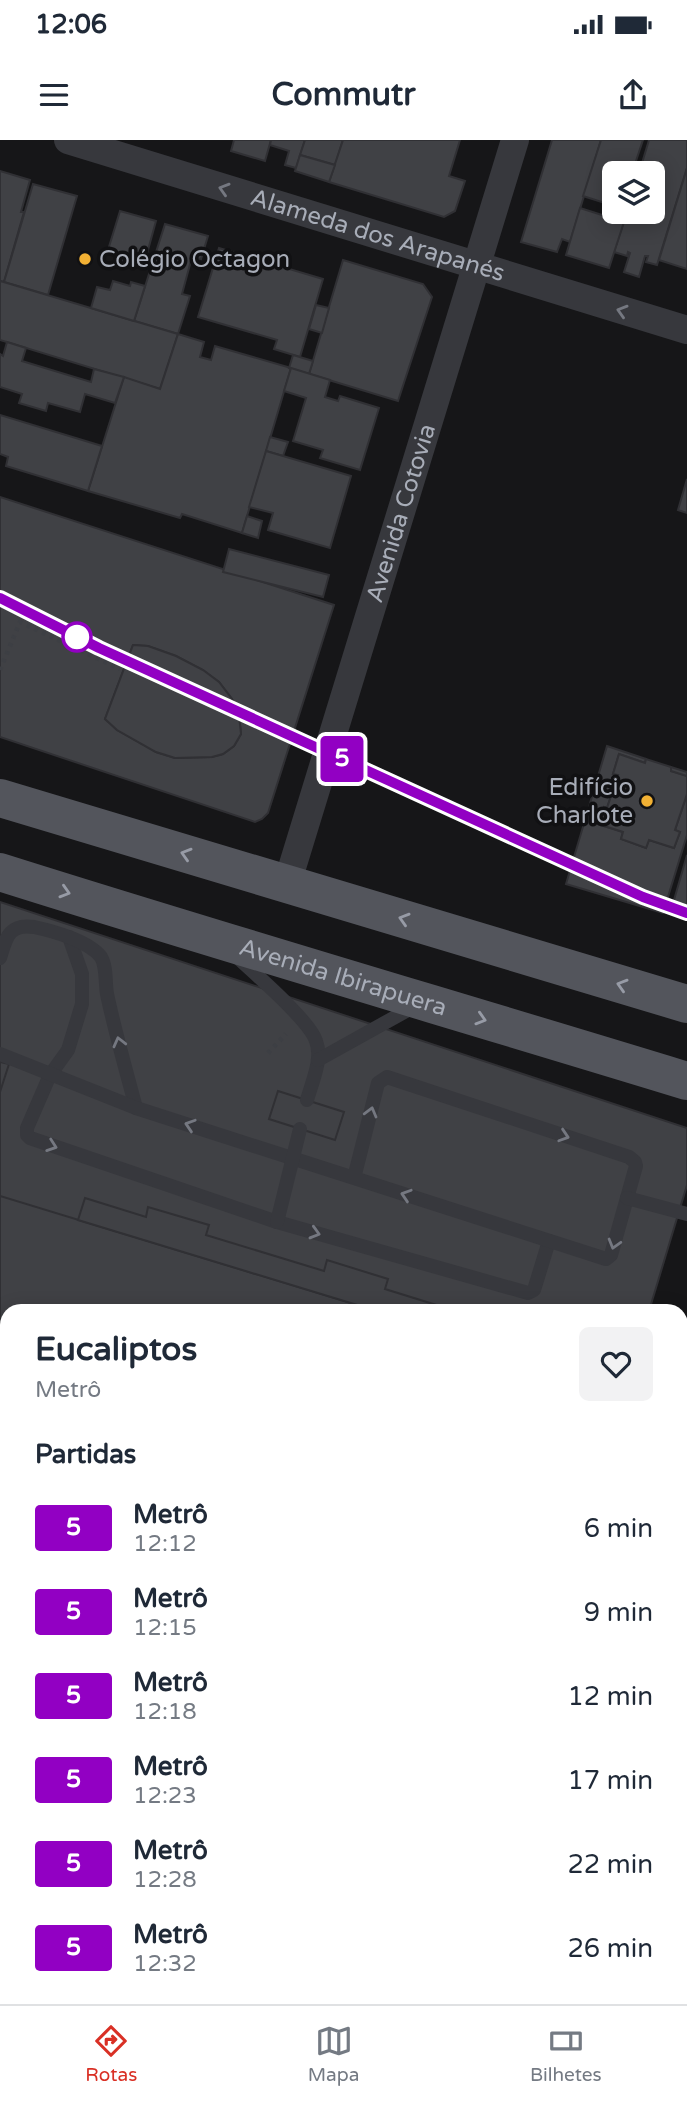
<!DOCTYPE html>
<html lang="pt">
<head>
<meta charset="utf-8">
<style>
	:root { --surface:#fff; --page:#f2f2f3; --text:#1f2937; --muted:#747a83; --line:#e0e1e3; --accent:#d93025 }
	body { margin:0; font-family:"Varela Round",sans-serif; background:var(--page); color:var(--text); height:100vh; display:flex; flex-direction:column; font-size:26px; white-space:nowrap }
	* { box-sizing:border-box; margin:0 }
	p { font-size:23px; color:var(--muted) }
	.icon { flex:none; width:38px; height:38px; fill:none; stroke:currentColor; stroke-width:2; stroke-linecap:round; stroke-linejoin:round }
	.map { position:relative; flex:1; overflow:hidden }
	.drawer { position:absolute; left:0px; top:1164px; width:688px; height:702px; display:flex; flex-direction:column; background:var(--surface); border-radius:21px 21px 0 0; box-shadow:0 4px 18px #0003 }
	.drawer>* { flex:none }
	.badge { padding:0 14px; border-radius:5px; font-size:24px; line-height:46px }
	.fabs { position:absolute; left:602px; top:21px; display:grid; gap:14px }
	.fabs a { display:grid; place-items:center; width:63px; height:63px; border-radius:10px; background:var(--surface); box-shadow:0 4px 18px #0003; font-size:35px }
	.map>.badge { position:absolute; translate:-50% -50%; box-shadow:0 0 0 4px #fff }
	h2 { padding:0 35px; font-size:26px; line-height:63px }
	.round { display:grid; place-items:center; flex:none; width:74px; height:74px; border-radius:10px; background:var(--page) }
	.overview { display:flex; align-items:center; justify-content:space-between; height:119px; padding:0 35px }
	h1 { font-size:33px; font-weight:700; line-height:52px }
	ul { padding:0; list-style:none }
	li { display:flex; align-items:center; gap:21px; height:84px; padding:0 35px }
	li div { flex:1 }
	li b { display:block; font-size:26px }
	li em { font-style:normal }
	li .badge { min-width:77px; font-weight:700; text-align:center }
	.status { display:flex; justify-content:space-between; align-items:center; height:49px; padding:0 35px; background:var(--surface); direction:ltr }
	.status svg { height:19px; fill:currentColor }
	header { display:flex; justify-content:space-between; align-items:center; height:91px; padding:0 35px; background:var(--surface); font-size:32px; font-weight:700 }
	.tab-bar { display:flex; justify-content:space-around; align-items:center; height:98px; border-top:2px solid var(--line); background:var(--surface); font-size:19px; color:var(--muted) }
	.tab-bar a { display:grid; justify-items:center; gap:4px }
	.tab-bar .on { color:var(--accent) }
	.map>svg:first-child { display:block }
	.building { fill:#404145; stroke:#303034; stroke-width:2; fill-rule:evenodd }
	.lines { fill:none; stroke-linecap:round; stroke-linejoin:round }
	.path { stroke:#3d3f44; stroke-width:4.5; stroke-dasharray:3.5 5; stroke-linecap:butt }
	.service { stroke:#37383d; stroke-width:14 }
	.minor { stroke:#37383d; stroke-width:28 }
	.primary { stroke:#53555c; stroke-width:38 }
	.oneway { stroke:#757881 }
	.oneway2 { stroke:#979ba6 }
	.line-casing { stroke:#fff; stroke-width:16 }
	.line { stroke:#9200c3; stroke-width:10 }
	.poi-dot { fill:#f2b134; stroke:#111113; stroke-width:2.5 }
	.stop-dot { fill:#fff; stroke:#9200c3; stroke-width:3.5 }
	.labels { text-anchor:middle; stroke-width:7; stroke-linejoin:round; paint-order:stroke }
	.street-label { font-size:24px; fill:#a8adb8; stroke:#111113 }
	.poi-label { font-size:24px; fill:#a8adb8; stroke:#111113; text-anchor:start }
</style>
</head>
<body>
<div class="status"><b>12:06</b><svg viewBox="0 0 49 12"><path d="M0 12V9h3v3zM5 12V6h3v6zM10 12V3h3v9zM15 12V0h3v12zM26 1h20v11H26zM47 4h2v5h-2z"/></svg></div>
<header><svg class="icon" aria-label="menu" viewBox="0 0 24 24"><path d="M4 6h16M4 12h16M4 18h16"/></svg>Commutr<svg class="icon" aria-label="share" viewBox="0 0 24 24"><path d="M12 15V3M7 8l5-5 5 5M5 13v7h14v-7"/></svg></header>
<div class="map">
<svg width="687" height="1864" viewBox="0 0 687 1864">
	<rect width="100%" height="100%" fill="#161618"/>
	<g class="building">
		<polygon points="234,0 271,0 265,21 231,11"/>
		<polygon points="271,0 305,0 296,28 285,25 289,11 270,5"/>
		<polygon points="305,0 343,0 335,25 300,15"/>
		<polygon points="343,0 460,0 449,36 465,41 455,71 444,77 329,42"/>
		<polygon points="552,0 601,0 570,102 562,99 557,112 521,102"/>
		<polygon points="601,0 643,0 632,33 614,33 614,66 583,56"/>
		<polygon points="649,0 687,0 687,28 657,125 646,122 648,116 645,116 639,137 624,132 630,113 628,112 627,116 614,112 627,72 653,72 653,33 639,33"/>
		<polygon points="300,15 335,25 329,42 295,31"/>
		<polygon points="687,28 687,129 659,120"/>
		<polygon points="0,31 30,40 21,72 24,72 4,142 0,141"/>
		<polygon points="33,44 77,56 48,155 4,142"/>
		<polygon points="580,68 624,82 609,128 566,115"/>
		<polygon points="120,71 156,81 145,121 130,117 129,123 120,120 122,114 108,110"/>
		<polygon points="165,84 208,96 201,119 192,117 182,154 190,156 178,194 134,181"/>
		<polygon points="219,108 323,139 300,217 274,209 277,200 198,177"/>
		<polygon points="343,120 423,144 432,157 398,261 309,234"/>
		<polygon points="0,141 178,194 160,249 0,200"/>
		<polygon points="113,141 130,146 131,142 145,146 134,181 91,168 97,147 110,150"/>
		<polygon points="316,165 329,168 322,193 309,189"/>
		<polygon points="178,194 204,202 200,217 211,220 215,206 291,228 242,393 182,374 180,378 88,351 124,237 160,249"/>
		<polygon points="7,202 26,208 22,221 91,242 94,229 124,237 115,263 85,254 80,272 48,263 46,271 19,263 22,254 0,247 0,214 3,216"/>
		<polygon points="293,215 313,221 309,234 289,228"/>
		<polygon points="291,228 330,240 325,257 338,261 340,256 379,268 360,330 320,318 323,310 293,301 306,258 284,251"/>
		<polygon points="0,275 102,306 88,351 6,326 8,317 0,314"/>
		<polygon points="270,297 288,302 283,316 266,311"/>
		<polygon points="266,311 351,336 330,408 268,390 273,373 249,367"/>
		<polygon points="687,339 687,373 678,370"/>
		<path d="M0,357L334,465L268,673L262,679L255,682L0,597ZM133,505L148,506L176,516L203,530L219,542L232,559L239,575L241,594L234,606L223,614L212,617L175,618L156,612L117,590L105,579Z"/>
		<polygon points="247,376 262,381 258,398 242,393"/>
		<polygon points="229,409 329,435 323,457 223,432"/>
		<polygon points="133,505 148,506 176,516 203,530 219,542 232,559 239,575 241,594 234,606 223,614 212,617 175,618 156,612 117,590 105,579"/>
		<polygon points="607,606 646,619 645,623 619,614 613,634 618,635 607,668 604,667 598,684 623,692 621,699 646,708 649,700 674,708 680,692 675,690 687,654 687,695 663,773 566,744"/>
		<polygon points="619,614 645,623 646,619 671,627 671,631 687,636 687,654 675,690 680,692 674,708 649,700 646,708 621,699 623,692 598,684 604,667 607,668 618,635 613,634"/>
		<polygon points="671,627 687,632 687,636 671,631"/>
		<polygon points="687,715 687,771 672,767"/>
		<polygon points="0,762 687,988 687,1045 649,1171 7,1171 7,1759 0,1757"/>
		<polygon points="0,922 9,924 0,952"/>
		<polygon points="278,951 344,972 335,1000 269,979"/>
		<polygon points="0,1056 377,1171 7,1171 7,1695 0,1693"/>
		<polygon points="85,1058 146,1077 148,1067 209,1085 206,1095 324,1131 327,1120 388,1139 385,1149 446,1168 445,1171 377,1171 78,1080"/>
		<polygon points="681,1521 687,1522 687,1544 681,1542"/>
		<polygon points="681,1542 687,1544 687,1586 681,1585"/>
		<polygon points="681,1585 687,1586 687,1622 681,1620"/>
		<polygon points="681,1620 687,1622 687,1645 681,1644"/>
		<polygon points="681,1644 687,1645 687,1665 681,1663"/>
		<polygon points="681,1663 687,1665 687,1685 681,1683"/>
		<polygon points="681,1683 687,1685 685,1703 681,1702"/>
		<polygon points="0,1693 7,1695 7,1728 0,1725"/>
		<polygon points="686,1701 687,1701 687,1731 681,1729 681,1717"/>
		<polygon points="681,1811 687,1813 687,1864 681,1864"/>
		<polygon points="335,1858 445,1858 443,1864 353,1864"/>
		<polygon points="545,1858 643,1858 642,1864 544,1864"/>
		<polygon points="643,1858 664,1858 663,1861 672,1864 642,1864"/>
	</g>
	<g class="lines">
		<g class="path">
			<polyline points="0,530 20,482 120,529"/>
			<polyline points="268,913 286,894"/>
		</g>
		<g class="service">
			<polyline points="69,797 82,834 82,864 68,910 50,935 27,988 27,995 30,998 277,1082 528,1153 534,1150 549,1101"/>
			<path d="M237,817C255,834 310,881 316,901C323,919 312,942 307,960"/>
			<path d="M0,818C6,798 9,783 34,787C53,791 89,801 101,817C107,827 105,843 107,854C115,892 126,930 136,968"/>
			<polyline points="0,914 136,968 606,1119 611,1115 636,1026 635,1022 629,1017 387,937 378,943 354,1038"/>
			<polyline points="318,920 415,866"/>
			<polyline points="627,1058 687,1074"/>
			<polyline points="277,1082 300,989"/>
			<polyline points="0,1779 7,1773"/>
		</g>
		<g class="minor">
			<path id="s1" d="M68,0L687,190"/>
			<path id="s2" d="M287,744L515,0"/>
			<polyline points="681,1271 687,1250"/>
			<polyline points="681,1480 687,1482"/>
			<polyline points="681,1774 687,1776"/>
			<polyline points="0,1822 7,1825"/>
			<polyline points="117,1858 135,1864"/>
			<polyline points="499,1864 501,1858"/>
		</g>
		<g class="primary">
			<polyline points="0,658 687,864"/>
			<path id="s3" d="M0,732C228,804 458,871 687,941"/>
		</g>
	</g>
	<defs><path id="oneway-chevron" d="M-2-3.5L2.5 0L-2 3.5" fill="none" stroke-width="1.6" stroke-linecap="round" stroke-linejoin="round" transform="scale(1.75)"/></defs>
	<g class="oneway">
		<use href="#oneway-chevron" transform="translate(224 49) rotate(-163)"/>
		<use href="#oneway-chevron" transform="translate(622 171) rotate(-163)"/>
		<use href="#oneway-chevron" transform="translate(119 902) rotate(-104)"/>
		<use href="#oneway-chevron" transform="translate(371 972) rotate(-75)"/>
		<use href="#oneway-chevron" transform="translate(190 985) rotate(-162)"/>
		<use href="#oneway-chevron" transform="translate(564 996) rotate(18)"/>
		<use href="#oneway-chevron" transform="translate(52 1006) rotate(19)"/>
		<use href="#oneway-chevron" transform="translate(406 1055) rotate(-162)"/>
		<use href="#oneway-chevron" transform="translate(315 1093) rotate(16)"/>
		<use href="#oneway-chevron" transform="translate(614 1104) rotate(106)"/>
	</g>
	<g class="oneway2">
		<use href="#oneway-chevron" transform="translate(186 714) rotate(-163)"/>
		<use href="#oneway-chevron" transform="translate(65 752) rotate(17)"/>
		<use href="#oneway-chevron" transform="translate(404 779) rotate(-163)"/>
		<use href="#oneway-chevron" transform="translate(622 845) rotate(-163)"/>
		<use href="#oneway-chevron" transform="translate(481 879) rotate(17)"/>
	</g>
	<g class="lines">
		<g class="line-casing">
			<polyline id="line" points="0,458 99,508 643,757 687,773"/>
		</g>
		<use href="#line" class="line"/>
	</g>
	<g class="poi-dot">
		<circle cx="85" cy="119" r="7"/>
		<circle cx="647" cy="661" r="7"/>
	</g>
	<circle class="stop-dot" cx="77" cy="497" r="14"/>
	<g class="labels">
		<g class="street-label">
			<text dy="8" stroke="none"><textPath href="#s1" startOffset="324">Alameda dos Arapanés</textPath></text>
			<text dy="8" stroke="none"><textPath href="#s2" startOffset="388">Avenida Cotovia</textPath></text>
			<text dy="8" stroke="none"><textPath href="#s3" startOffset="359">Avenida Ibirapuera</textPath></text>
		</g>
		<g class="poi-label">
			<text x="99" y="127">Colégio Octagon</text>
			<text x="633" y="655" text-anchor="end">Edifício<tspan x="633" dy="28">Charlote</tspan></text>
		</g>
	</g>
</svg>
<div class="fabs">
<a><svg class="icon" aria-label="layers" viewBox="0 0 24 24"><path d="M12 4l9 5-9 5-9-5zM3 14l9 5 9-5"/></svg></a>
</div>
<b class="badge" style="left:342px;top:619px;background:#9200c3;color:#fff">5</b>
<section class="drawer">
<div class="overview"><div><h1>Eucaliptos</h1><p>Metrô</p></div><a class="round"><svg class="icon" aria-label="heart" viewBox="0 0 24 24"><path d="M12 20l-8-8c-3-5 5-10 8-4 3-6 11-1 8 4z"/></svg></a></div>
<h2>Partidas</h2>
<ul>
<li><span class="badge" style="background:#9200c3;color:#fff">5</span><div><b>Metrô</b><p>12:12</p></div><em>6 min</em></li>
<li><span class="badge" style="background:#9200c3;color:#fff">5</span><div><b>Metrô</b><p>12:15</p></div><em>9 min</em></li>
<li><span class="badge" style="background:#9200c3;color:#fff">5</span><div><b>Metrô</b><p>12:18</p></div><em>12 min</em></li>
<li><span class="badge" style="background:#9200c3;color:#fff">5</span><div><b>Metrô</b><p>12:23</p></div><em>17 min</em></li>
<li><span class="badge" style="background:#9200c3;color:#fff">5</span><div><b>Metrô</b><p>12:28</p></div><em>22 min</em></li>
<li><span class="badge" style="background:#9200c3;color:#fff">5</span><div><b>Metrô</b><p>12:32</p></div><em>26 min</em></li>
</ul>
</section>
</div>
<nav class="tab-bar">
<a class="on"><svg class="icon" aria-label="directions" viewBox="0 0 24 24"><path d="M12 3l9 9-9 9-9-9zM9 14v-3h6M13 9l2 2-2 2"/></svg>Rotas</a>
<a><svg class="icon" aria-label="map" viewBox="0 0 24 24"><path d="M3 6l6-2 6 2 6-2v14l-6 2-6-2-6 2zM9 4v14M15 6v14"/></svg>Mapa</a>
<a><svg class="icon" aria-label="tickets" viewBox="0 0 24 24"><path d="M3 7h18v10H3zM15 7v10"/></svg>Bilhetes</a>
</nav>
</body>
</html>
